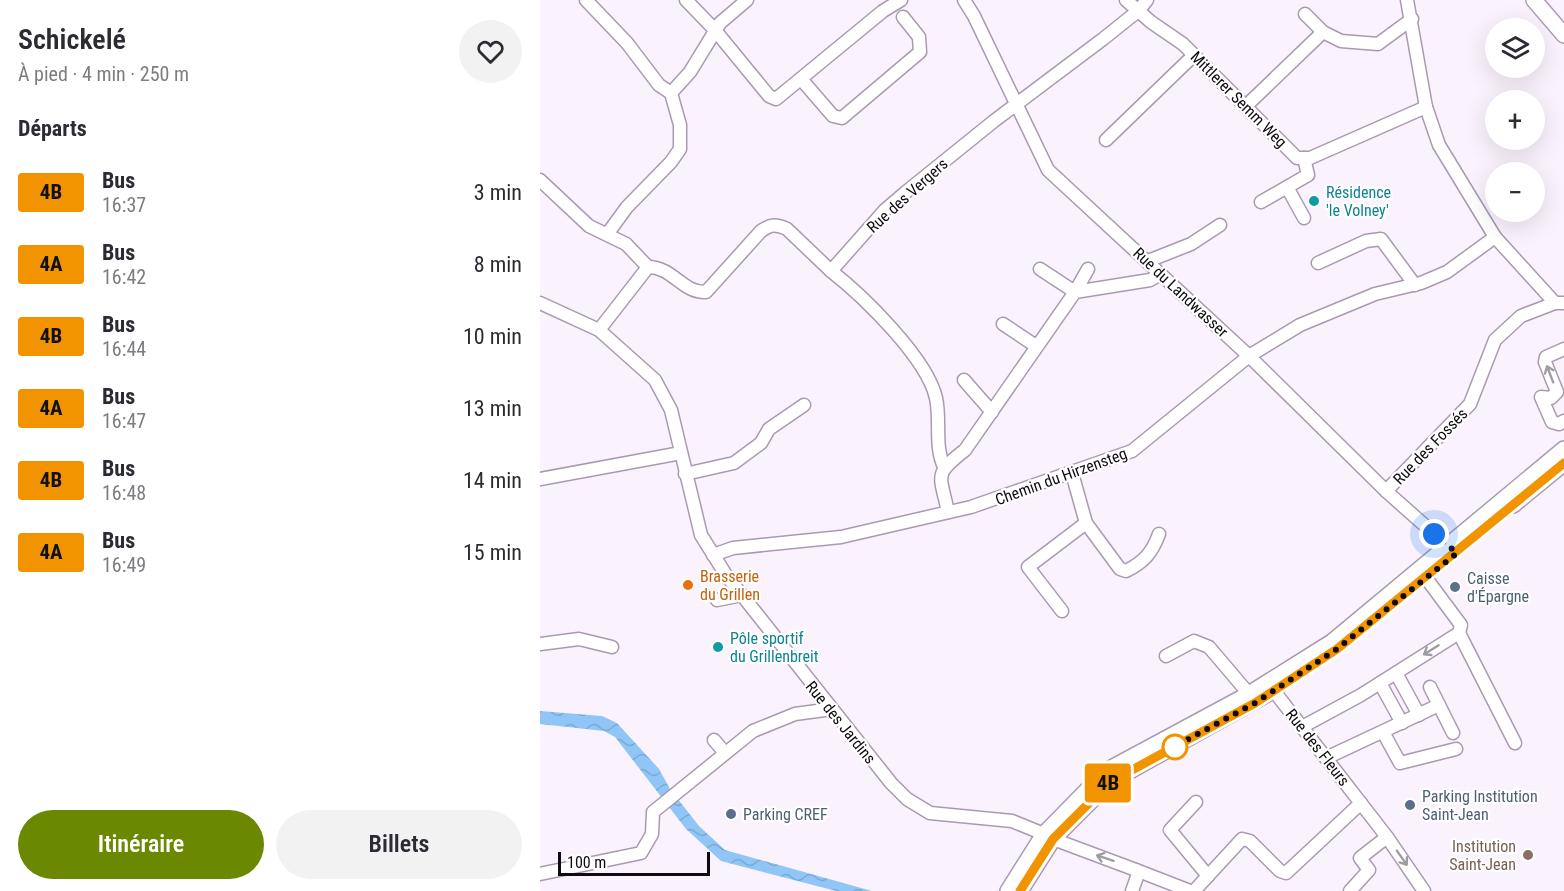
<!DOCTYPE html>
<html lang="fr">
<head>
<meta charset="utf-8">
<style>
	:root { --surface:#fff; --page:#f2f2f3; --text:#2b2b33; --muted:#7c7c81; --accent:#6a8800 }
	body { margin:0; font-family:"Roboto Condensed",sans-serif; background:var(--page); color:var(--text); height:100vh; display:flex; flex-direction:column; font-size:22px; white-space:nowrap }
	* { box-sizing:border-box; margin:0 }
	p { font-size:20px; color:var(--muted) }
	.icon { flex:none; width:33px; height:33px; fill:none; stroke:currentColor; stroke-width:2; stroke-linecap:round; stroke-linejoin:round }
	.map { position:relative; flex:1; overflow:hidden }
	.panel { display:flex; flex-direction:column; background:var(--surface); width:540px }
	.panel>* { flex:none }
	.badge { padding:0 12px; border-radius:4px; font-size:21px; line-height:39px }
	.fabs { position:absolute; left:945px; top:18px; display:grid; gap:12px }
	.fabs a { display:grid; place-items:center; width:60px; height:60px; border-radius:50%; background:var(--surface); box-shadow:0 6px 24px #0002; font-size:30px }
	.scale { position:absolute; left:18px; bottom:15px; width:152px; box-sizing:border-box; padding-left:6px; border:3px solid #100b13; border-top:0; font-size:16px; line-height:21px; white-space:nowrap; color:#100b13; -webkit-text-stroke:4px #fff; paint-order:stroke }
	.you { position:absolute; width:30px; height:30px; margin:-15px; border:4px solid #fff; border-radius:50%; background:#1a73e8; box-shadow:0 0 0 9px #1a73e833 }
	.map>.badge { position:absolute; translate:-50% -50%; box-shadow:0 0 0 3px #fff }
	h2 { padding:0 18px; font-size:22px; line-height:54px }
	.round { display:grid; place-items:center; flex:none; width:63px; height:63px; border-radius:32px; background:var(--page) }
	.summary { display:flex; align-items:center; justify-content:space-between; height:102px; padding:0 18px }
	h1 { font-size:28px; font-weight:600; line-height:45px }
	.primary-button { display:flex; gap:12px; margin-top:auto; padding:12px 18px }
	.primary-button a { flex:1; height:69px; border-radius:36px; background:var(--accent); color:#fff; font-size:24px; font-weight:600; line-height:69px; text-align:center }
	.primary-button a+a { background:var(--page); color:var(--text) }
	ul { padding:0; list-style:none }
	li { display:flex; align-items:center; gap:18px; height:72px; padding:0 18px }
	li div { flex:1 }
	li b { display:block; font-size:22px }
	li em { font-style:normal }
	li .badge { min-width:66px; font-weight:700; text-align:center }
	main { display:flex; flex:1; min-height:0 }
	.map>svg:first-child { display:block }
	.water { fill:url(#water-waves) }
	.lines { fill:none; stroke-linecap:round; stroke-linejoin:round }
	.minor-casing { stroke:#aa9ab1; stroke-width:15 }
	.major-casing { stroke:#aa9ab1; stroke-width:18 }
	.minor { stroke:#fff; stroke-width:12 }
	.major { stroke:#fff; stroke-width:15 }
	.oneway { stroke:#9f9da1 }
	.line-casing { stroke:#fff; stroke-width:14 }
	.line { stroke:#f29400; stroke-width:9 }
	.walk { stroke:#100b13; stroke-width:6; stroke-dasharray:0 10.8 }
	.culture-dot { fill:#0f9aa8; stroke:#fff; stroke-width:2 }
	.food-dot { fill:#e8710a; stroke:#fff; stroke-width:2 }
	.service-dot { fill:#5c6f8a; stroke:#fff; stroke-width:2 }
	.stop-dot { fill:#fff; stroke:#f29400; stroke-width:3 }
	.education-dot { fill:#8d6e63; stroke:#fff; stroke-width:2 }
	.labels { text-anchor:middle; stroke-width:4.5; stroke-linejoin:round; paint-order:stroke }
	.street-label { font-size:16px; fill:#100b13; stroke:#fff }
	.culture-label { font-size:16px; fill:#0d838f; stroke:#fff; text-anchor:start }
	.food-label { font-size:16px; fill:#c56008; stroke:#fff; text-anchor:start }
	.service-label { font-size:16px; fill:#4e5e75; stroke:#fff; text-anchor:start }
	.education-label { font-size:16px; fill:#785e54; stroke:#fff; text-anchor:end }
</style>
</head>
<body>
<main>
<section class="panel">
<div class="summary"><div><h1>Schickelé</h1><p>À pied · 4 min · 250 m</p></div><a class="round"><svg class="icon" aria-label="heart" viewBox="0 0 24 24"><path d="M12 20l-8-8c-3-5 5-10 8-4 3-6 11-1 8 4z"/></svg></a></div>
<h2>Départs</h2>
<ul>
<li><span class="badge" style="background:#f29400;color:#111">4B</span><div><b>Bus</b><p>16:37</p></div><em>3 min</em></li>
<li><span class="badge" style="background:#f29400;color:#111">4A</span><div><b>Bus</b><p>16:42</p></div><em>8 min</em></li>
<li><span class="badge" style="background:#f29400;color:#111">4B</span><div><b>Bus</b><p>16:44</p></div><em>10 min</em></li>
<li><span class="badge" style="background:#f29400;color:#111">4A</span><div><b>Bus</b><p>16:47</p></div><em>13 min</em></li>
<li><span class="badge" style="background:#f29400;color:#111">4B</span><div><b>Bus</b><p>16:48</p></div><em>14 min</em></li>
<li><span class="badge" style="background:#f29400;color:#111">4A</span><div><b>Bus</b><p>16:49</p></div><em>15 min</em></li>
</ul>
<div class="primary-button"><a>Itinéraire</a><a>Billets</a></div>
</section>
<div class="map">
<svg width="1024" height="891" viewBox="0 0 1024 891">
	<defs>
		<pattern id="water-waves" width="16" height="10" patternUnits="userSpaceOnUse" patternTransform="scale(1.5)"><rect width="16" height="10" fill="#90c6f7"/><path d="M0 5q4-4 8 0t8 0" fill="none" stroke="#7ba9d3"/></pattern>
	</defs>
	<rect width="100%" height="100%" fill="#faf3fd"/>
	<polygon class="water" points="0,711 62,716 77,723 119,769 130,789 159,826 185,850 332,891 296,891 181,861 146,829 75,737 64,731 0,724"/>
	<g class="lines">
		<g class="minor-casing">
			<g id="minor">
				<polyline points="46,0 87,43 119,85 131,93"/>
				<polyline points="146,0 174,29 229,96 236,99 343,11 361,0"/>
				<polyline points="424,0 434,16 508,170 709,356 846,491 909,547"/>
				<polyline points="586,0 611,22 643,44 757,158 770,158 886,107"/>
				<polyline points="867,0 886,107 899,145 955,237 1015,303"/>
				<polyline points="765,14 783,32"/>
				<polyline points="261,79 293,116 302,118 380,52 379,37 363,17"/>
				<polyline points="706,106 783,32 801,41 838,44 872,19"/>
				<polyline points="566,140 654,55"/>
				<polyline points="0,180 49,226 86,244 108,267 59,330"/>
				<polyline points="747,187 764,218"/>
				<polyline points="721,202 768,175 764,158"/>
				<polyline points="68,233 87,207 131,162 140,149 140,125 131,93 150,72 180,23 207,0"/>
				<polyline points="608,261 651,244 680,225"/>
				<polyline points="778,263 826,241 841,239 875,285"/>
				<path d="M108,267C133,267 142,293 166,292L221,231C231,224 236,224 247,229L291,271L345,210L366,192L454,121L563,39L598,11L607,0"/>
				<polyline points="500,269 535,292 548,269"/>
				<path d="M291,271C323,296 387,358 396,398C401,421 394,445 404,467"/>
				<polyline points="0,303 59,330 115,380 131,410 161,535 186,575 351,783 367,799 390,813 472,821 504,834"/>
				<polyline points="463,324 496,346"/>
				<polyline points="1024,349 1006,357 1005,362 1017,392 1011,398 1001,397 1012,422 1019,424 1024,421"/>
				<polyline points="424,380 452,412"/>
				<path d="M532,473L546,523L580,569L586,571C604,562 612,553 619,534"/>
				<polyline points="145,474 194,463 221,443 229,429 264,405"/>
				<polyline points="0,479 141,453"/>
				<polyline points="846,491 930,404 955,340 981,316 1015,303 1024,303"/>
				<path d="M408,512C400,474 393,475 425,450L535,292L610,280L621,274"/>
				<polyline points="173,555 193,548 301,537 431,507 592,451 709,356 760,325 835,294 881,283 907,272 955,237"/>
				<polyline points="177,600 202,595"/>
				<polyline points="522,611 488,567 546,523"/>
				<polyline points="919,633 975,743"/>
				<polyline points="0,644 39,639 72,647"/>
				<polyline points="626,656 654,641 669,647 709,694"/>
				<polyline points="856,673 879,715"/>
				<polyline points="840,683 862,723"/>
				<polyline points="890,687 899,705"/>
				<polyline points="734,691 847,837 884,891"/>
				<polyline points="762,727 821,695 919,633 921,625 886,578"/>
				<polyline points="843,732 860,763 916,749"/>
				<polyline points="174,740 185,753"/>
				<polyline points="786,758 899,705 913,733"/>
				<polyline points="656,802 630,830 668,876"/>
				<polyline points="513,839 596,870 598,874 592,891"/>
				<polyline points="596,870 650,891"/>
				<polyline points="0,874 101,853 112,834 113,812 213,731 255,714 292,709"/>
				<polyline points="654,891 702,839 710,841 740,871 746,873 821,803"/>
				<polyline points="810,891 829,870 820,858 847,837"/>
			</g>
		</g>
		<g class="major-casing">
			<g id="major">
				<polyline points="994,0 1024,35"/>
				<polyline points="973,505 1024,463"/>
				<polyline points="468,891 504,834 566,771 709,694 792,642 1024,449"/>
				<polyline points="480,891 513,839 570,782 736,689"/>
			</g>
		</g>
		<use href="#minor" class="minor"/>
		<use href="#major" class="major"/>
	</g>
	<defs><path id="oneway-shaft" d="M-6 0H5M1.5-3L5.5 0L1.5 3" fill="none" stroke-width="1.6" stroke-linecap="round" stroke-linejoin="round" transform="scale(1.5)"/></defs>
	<g class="oneway">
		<use href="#oneway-shaft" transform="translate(1010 374) rotate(-111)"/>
		<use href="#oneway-shaft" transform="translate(891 650) rotate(148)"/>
		<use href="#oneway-shaft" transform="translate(565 858) rotate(-162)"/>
		<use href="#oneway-shaft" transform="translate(862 858) rotate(55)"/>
	</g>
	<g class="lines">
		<g class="line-casing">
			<polyline id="line" points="480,891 513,839 570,782 715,703 797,649 1024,463"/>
		</g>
		<use href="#line" class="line"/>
		<polyline class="walk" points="635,747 632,748 715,703 797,649 917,553 894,534"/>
	</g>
	<g class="culture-dot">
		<circle cx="774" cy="201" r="6"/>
		<circle cx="178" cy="647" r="6"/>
	</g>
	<circle class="food-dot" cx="148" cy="585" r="6"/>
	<g class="service-dot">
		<circle cx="915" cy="587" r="6"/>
		<circle cx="870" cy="805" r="6"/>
		<circle cx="191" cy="814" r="6"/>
	</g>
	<circle class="stop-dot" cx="635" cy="747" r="12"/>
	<circle class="education-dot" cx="988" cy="855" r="6"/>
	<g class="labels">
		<g class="street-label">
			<text transform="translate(699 99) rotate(45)" y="6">Mittlerer Semm Weg</text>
			<text transform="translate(367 195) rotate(-42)" y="6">Rue des Vergers</text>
			<text transform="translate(641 292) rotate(43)" y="6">Rue du Landwasser</text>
			<text transform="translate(890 446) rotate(-46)" y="6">Rue des Fossés</text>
			<text transform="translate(521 476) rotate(-20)" y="6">Chemin du Hirzensteg</text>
			<text transform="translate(301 722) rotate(51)" y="6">Rue des Jardins</text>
			<text transform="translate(778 747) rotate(52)" y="6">Rue des Fleurs</text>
		</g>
		<g class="culture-label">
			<text x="786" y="198">Résidence<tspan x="786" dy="18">'le Volney'</tspan></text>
			<text x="190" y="644">Pôle sportif<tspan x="190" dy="18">du Grillenbreit</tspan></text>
		</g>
		<g class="food-label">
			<text x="160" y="582">Brasserie<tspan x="160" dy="18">du Grillen</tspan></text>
		</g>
		<g class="service-label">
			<text x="927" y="584">Caisse<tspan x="927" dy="18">d'Épargne</tspan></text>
			<text x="882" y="802">Parking Institution<tspan x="882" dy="18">Saint-Jean</tspan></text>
			<text x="203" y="820">Parking CREF</text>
		</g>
		<g class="education-label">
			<text x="976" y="852">Institution<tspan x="976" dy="18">Saint-Jean</tspan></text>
		</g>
	</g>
</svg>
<div class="fabs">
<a><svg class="icon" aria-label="layers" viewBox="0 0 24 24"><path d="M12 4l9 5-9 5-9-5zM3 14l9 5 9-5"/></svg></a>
<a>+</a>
<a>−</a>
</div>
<div class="scale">100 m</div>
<div class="you" style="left:894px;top:534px"></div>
<b class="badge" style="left:568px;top:783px;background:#f29400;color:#111">4B</b>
</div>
</main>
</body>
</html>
